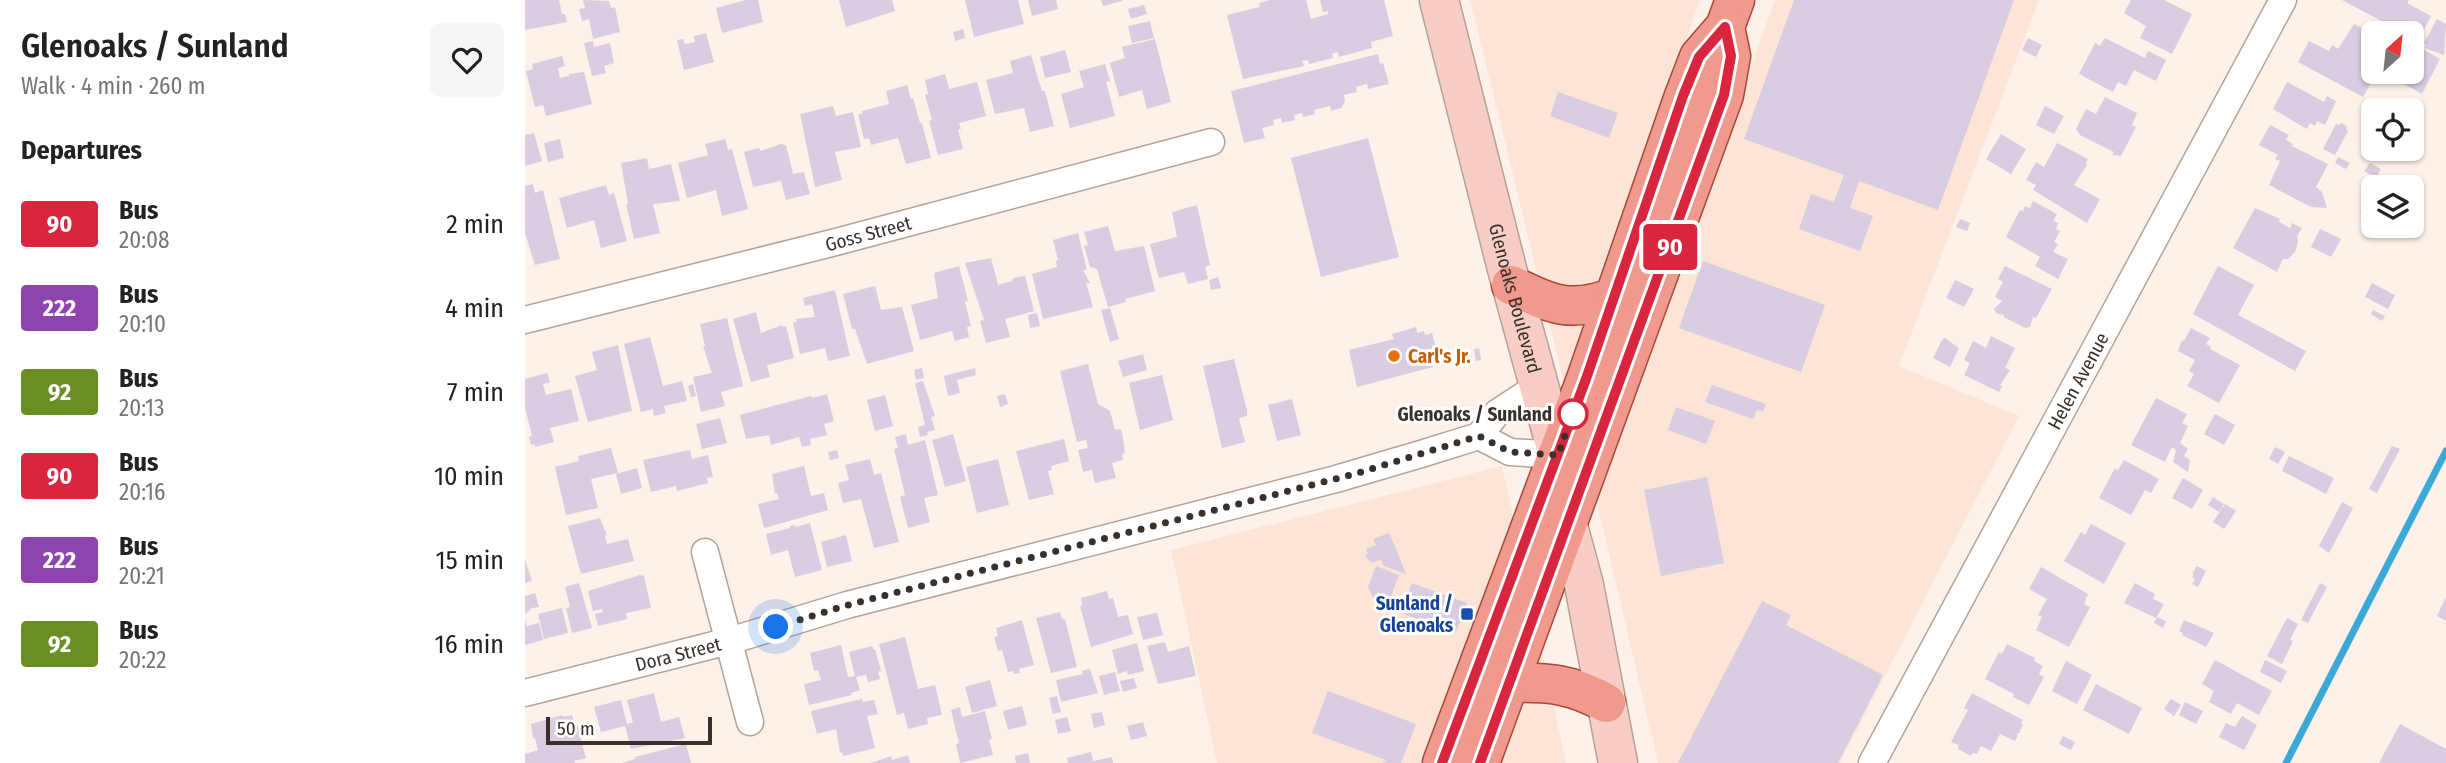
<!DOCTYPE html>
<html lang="en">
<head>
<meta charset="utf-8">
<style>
	:root { --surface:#fff; --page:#f6f6f6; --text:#222; --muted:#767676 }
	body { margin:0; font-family:"Fira Sans Condensed",sans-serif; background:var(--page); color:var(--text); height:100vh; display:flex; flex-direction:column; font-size:26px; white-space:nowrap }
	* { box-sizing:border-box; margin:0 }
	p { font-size:23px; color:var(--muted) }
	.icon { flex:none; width:38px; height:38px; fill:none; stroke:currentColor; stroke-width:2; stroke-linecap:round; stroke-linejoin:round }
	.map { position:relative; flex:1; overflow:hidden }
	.panel { display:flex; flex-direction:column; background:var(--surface); width:525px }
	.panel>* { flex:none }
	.badge { padding:0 14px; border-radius:5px; font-size:24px; line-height:46px }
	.needle { width:46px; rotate:27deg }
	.fabs { position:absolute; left:1836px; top:21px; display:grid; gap:14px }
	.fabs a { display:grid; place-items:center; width:63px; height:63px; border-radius:10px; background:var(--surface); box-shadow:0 2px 5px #0004; font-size:35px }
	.scale { position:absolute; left:21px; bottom:18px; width:166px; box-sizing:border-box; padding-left:7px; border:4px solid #39302b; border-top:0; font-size:19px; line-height:24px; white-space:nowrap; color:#39302b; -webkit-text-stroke:5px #fff; paint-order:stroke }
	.you { position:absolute; width:35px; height:35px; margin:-18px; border:5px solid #fff; border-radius:50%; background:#1a73e8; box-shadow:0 0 0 10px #1a73e833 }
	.map>.badge { position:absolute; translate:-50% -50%; box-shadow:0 0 0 4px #fff }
	h2 { padding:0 21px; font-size:26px; line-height:63px }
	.round { display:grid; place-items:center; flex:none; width:74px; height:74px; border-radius:10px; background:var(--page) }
	.headline { display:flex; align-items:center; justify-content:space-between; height:119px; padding:0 21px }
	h1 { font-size:33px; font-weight:600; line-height:52px }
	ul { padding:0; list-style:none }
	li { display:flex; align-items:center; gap:21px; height:84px; padding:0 21px }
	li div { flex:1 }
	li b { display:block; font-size:26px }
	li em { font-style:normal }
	li .badge { min-width:77px; font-weight:700; text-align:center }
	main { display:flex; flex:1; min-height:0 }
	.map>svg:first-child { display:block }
	.built { fill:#fce4d6 }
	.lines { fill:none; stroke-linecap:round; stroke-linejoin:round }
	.stream { stroke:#3ba8d8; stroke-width:7 }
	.building { fill:#d8cde1 }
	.street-casing { stroke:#b7a296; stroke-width:29 }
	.secondary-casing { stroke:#b7a296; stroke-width:41 }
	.primary-casing { stroke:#a84939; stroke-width:41 }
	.street { stroke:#fff; stroke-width:26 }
	.secondary { stroke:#f7cdc6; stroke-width:38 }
	.primary { stroke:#ef9a8d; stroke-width:38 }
	.line-casing { stroke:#fff; stroke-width:16 }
	.line { stroke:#d7263d; stroke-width:10 }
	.walk { stroke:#39302b; stroke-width:7; stroke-dasharray:0 12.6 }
	.food-dot { fill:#e8710a; stroke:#fff; stroke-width:2.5 }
	.stop-dot { fill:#fff; stroke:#d7263d; stroke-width:3.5 }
	.transit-dot { fill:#1a4fb4; stroke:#fff; stroke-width:2.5 }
	.labels { text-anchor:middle; stroke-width:6; stroke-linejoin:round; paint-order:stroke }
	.street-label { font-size:19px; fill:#39302b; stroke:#fff }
	.food-label { font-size:19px; font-weight:bold; fill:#c56008; stroke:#fff; text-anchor:start }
	.stop-label { font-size:19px; font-weight:bold; fill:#39302b; stroke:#fff; text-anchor:end }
	.transit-label { font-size:19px; font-weight:bold; fill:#164399; stroke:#fff; text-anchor:end }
</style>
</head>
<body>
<main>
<section class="panel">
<div class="headline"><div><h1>Glenoaks / Sunland</h1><p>Walk · 4 min · 260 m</p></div><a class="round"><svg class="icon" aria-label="heart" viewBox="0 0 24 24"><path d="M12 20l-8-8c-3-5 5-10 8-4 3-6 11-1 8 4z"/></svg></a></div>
<h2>Departures</h2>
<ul>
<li><span class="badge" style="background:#d7263d;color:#fff">90</span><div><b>Bus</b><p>20:08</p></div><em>2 min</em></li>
<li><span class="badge" style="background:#8e44ad;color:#fff">222</span><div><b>Bus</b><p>20:10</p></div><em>4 min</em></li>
<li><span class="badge" style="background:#6b8e23;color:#fff">92</span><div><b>Bus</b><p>20:13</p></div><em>7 min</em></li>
<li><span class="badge" style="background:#d7263d;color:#fff">90</span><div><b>Bus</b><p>20:16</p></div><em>10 min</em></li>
<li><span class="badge" style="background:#8e44ad;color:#fff">222</span><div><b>Bus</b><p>20:21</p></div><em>15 min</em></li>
<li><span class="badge" style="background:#6b8e23;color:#fff">92</span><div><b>Bus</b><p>20:22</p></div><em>16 min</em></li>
</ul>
</section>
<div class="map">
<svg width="1921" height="763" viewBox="0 0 1921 763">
	<rect width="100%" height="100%" fill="#fef1e9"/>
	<g class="built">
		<polygon points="945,0 1175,0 1040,386"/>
		<polygon points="1250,0 1514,0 1374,366 1494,416 1315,763 1133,763 1071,498"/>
		<polygon points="977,466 1041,763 692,763 646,550"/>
	</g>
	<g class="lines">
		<polyline class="stream" points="1761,763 1921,451"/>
	</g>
	<g class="building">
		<polygon points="0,0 34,0 37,14 40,14 42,22 0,30"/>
		<polygon points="58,0 84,1 86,8 90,7 95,32 68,39 64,19 57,21 54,9 60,8"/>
		<polygon points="221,0 233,0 238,22 197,33 191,8"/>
		<polygon points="314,0 367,0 370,11 321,27"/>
		<polygon points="440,0 493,0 499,24 449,37"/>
		<polygon points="503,0 531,0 533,9 507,16"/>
		<polygon points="576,0 597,0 597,1 578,6"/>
		<polygon points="745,0 781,0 786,19 803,14 803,11 798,12 795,0 859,0 868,36 846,42 847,48 814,57 813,52 807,54 808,58 784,64 783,60 777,61 779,66 718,79 702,15 735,7 734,3"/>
		<polygon points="1269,0 1489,0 1413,210 1334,181 1325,208 1348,216 1335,251 1274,229 1286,194 1309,202 1319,175 1219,139"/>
		<polygon points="1606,0 1639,0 1667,14 1647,54 1615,38 1621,26 1599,13"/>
		<polygon points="1817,0 1884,0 1882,3 1906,16 1893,41 1886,37 1886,33 1879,33"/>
		<polygon points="619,5 622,14 606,19 603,9"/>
		<polygon points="1912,19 1921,24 1919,55 1900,48 1901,45 1899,43"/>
		<polygon points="625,21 629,38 607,43 603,26"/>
		<polygon points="1829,24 1848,34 1849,72 1845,80 1847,81 1838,97 1773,62 1784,41 1804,51 1807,45 1813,49"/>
		<polygon points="438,29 440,38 430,41 428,32"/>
		<polygon points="181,33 189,62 159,70 152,40 158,39 160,44 170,42 169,36"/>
		<polygon points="1503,38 1517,45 1511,57 1497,50"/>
		<polygon points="1580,38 1620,58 1623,51 1641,60 1631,81 1609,70 1601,86 1593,82 1588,92 1554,74 1570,43 1575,46"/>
		<polygon points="630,39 646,102 622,109 617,90 594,97 585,63 600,58 597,47"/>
		<polygon points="68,41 69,47 85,43 89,63 79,66 81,73 67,76 59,43"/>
		<polygon points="1894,47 1915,59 1897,94 1863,75 1864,72 1886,72 1886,50 1891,52"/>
		<polygon points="540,50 546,72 520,78 515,57"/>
		<polygon points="853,54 855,64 858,63 864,84 843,89 842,84 831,87 832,92 819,95 820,102 816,108 806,111 805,106 789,110 790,114 778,117 777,113 769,115 770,120 757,123 756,118 748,120 749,125 737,128 740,138 719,143 706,91"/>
		<polygon points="506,55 517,91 520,91 529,126 505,132 499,108 470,114 461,80 488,73 485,61"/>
		<polygon points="37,56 40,66 33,68 35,78 44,76 44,74 59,72 67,104 21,116 18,105 10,107 1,71 8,69 7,64"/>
		<polygon points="580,64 585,81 581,82 590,116 545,128 536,94 559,87 554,71"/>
		<polygon points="420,74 424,89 452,82 461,116 434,123 436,129 433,130 438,149 413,155 404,121 407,120 400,95 403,94 400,80"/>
		<polygon points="1762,82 1799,102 1802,96 1811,101 1800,125 1792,121 1790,126 1785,123 1782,129 1748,109"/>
		<polygon points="382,85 386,99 388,98 395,123 397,123 406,158 381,164 373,138 346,145 344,138 339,139 333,115 338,113 337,111 364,104 361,91"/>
		<polygon points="1033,92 1093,113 1084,138 1025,116"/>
		<polygon points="1580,97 1612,113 1607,125 1611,127 1596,156 1587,155 1589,152 1555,135 1551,129 1561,109 1571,114"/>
		<polygon points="308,106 311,116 328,112 336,147 310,152 317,180 290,187 275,114"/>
		<polygon points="1520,106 1539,116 1529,134 1511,125"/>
		<polygon points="1816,123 1822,126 1821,129 1823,131 1810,155 1798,149 1811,124 1814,125"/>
		<polygon points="1745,125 1764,135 1761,140 1768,144 1767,146 1803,164 1791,187 1797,192 1802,208 1786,207 1744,185 1755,161 1750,159 1753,155 1734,145"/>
		<polygon points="9,133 17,161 0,166 0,135"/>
		<polygon points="1476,134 1501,149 1486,174 1461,159"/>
		<polygon points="843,138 874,257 796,277 766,158"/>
		<polygon points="35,139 39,158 23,162 19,143"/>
		<polygon points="200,139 203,150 207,149 223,209 197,216 191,190 162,198 153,163 183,155 180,144"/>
		<polygon points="1532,143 1563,159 1561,164 1562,165 1549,185 1575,199 1562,223 1508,190 1511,185 1501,180 1511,162 1519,167"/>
		<polygon points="256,144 261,145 268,174 279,172 285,194 261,200 256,181 228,187 219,152 234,148 235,151"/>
		<polygon points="1813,157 1825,163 1821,169 1810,163"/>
		<polygon points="122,158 124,169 146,164 155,201 128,204 135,233 109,239 101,204 103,204 96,163"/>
		<polygon points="1845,163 1856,169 1851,178 1839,171"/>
		<polygon points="8,184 10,193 18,190 35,259 10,265 0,233 0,186"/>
		<polygon points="81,185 84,195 89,193 102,241 76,248 69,220 42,228 34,198"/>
		<polygon points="1846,190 1848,192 1848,219 1835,212"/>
		<polygon points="1508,201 1532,214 1528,221 1533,223 1531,229 1535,231 1529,242 1533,244 1528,252 1543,259 1533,279 1510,266 1515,257 1481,237 1495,210 1498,211 1500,206 1505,208"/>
		<polygon points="672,205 685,265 680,267 683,279 663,284 659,272 634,278 625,244 652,237 647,212"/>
		<polygon points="1730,208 1755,219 1754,222 1765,228 1767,223 1777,228 1772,236 1773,242 1770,252 1763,259 1758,259 1752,272 1708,248"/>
		<polygon points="1435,219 1445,223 1442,231 1431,227"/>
		<polygon points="583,226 590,251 619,246 630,291 600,299 601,302 583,307 572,269 565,267 559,246 563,245 559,232"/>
		<polygon points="1795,229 1816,239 1806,257 1786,247"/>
		<polygon points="553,233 562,270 558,270 565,283 561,283 568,307 518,319 507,274 532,267 531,261 533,260 528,240"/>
		<polygon points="466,258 473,285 487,281 488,278 500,276 509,311 480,319 485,337 461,343 455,321 459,320 440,263"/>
		<polygon points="1178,261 1300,305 1276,372 1154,328"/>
		<polygon points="434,266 443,301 440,302 446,326 442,327 444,337 430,341 427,331 395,340 386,305 413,298 409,273"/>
		<polygon points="1480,266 1527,289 1511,318 1508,317 1505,327 1500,328 1479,317 1477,313 1476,315 1471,313 1469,309 1477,301 1470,297 1478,282 1473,279"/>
		<polygon points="1693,266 1729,285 1713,315 1781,351 1770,371 1668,314"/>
		<polygon points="693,277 696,288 686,290 684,280"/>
		<polygon points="1430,280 1449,289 1439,307 1421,298"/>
		<polygon points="1847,283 1870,295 1863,309 1840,297"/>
		<polygon points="350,286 356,310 377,307 389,351 342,364 330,329 327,329 318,294"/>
		<polygon points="310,290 325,356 303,361 300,348 275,354 268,322 272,322 271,319 290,317 287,304 280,306 278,298"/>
		<polygon points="585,308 594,339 585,342 576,310"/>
		<polygon points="1848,310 1860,316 1857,321 1846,314"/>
		<polygon points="231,312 236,333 257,325 258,327 261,326 269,358 242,365 245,377 226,382 208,319"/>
		<polygon points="512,313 515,326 505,328 503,315"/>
		<polygon points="202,318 218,386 196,392 200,406 176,412 168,377 187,373 178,346 180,346 175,324"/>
		<polygon points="891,327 892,333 899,331 900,335 907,333 914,361 907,363 908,367 832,387 824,350 869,339 867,334"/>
		<polygon points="1666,328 1685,338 1681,344 1686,347 1685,349 1715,365 1694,403 1662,386 1669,374 1664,371 1670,360 1653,351 1657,340 1659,341"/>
		<polygon points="1466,336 1490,348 1480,368 1485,370 1475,385 1477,386 1474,392 1439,375 1445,363 1439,360 1448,341 1461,348"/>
		<polygon points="125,337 138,386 157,381 162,401 139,406 141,413 129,416 128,409 116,412 99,344"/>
		<polygon points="1420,338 1434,348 1425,367 1408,358 1417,340"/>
		<polygon points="93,345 107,411 63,422 50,376 72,370 67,352"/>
		<polygon points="954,348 956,360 951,361 949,349"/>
		<polygon points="618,354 622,370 598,377 593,361"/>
		<polygon points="709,359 722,410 722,416 714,418 720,442 697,448 678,366"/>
		<polygon points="563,364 573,404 585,411 590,430 595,429 597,432 600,453 597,454 598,460 587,463 591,478 570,483 567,470 558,472 553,450 563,448 561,440 552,442 535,371"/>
		<polygon points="397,368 399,378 391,380 389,370"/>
		<polygon points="450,368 451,375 432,380 435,393 423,396 419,376"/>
		<polygon points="22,373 25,382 18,384 21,395 46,389 54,421 25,428 29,442 10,447 10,444 6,445 4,437 7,436 0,407 0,379"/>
		<polygon points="637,375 648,420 615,430 604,383"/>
		<polygon points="398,381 410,416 406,417 410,430 402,432 403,435 395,437 393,427 400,425 390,383"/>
		<polygon points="168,384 171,396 166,397 163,386"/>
		<polygon points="1187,385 1241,404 1238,412 1232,410 1228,419 1180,402"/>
		<polygon points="302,394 309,421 299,424 302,435 285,439 286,445 277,447 274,437 246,445 244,435 221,439 215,415 286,396 287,398"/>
		<polygon points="480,394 483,404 475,407 472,396"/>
		<polygon points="360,395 368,426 350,431 342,400"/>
		<polygon points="1631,398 1662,414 1657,423 1663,426 1655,443 1663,449 1659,456 1665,460 1663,472 1648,462 1651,450 1647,447 1640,462 1606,445"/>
		<polygon points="767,399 776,435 752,441 743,405"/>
		<polygon points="1151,407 1190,421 1181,444 1143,430"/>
		<polygon points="1690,414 1710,425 1699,445 1679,434"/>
		<polygon points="195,418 202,443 177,449 171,424"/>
		<polygon points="381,434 383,445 400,440 413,495 399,498 405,522 383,528 375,497 380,495 369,449 373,448 370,437"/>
		<polygon points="428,434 441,481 420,487 407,440"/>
		<polygon points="539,439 544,461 526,466 527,470 523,471 529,494 504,500 491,451"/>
		<polygon points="1867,446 1875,449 1852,493 1844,489"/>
		<polygon points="1750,447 1760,452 1753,464 1744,459"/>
		<polygon points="86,448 93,473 66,479 73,508 41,515 30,467 54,461 53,456"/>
		<polygon points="165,450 167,459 183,455 188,477 182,478 183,483 152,491 151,486 126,492 118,460"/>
		<polygon points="312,450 314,458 305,460 303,452"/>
		<polygon points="1764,456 1809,478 1801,494 1757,471"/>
		<polygon points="345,459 349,475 356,473 374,542 349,548 336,499 318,503 313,483 324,480 320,465"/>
		<polygon points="473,459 484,505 452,513 441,467"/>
		<polygon points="1599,460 1634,479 1626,493 1620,490 1606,515 1574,498 1590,468 1593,470"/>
		<polygon points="279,466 286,496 299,493 303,510 239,528 233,504 254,499 252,493 250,494 247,474"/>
		<polygon points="112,468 117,488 96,494 91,474"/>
		<polygon points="1182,477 1199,563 1136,576 1119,490"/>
		<polygon points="1658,478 1678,490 1667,509 1647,498"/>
		<polygon points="1688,497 1699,504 1694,512 1683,505"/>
		<polygon points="1817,502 1828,508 1804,553 1794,546"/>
		<polygon points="1700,504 1711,511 1699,529 1688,522"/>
		<polygon points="75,518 82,535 80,535 82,544 103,539 109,561 56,574 43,526"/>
		<polygon points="285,523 297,570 270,577 263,550 246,555 241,534 265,528 265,526 270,525 270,527"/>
		<polygon points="1566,524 1601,543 1579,584 1539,561 1556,532 1560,535"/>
		<polygon points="864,533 871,549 881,574 859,566 856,559 847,563 840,556 843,554 841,549 851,545 848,539"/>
		<polygon points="321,535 327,561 302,567 296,542"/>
		<polygon points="0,559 7,581 0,583"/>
		<polygon points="851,566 874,575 862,606 850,601 843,587"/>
		<polygon points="1672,566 1681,571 1673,587 1667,584 1670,579 1667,577 1669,574 1667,573"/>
		<polygon points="1516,567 1563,594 1559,604 1565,607 1544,647 1511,630 1517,617 1513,615 1522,599 1504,589"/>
		<polygon points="115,575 119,576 126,608 101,613 102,619 73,626 70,614 78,612 77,609 68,611 63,591"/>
		<polygon points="54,583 67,628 47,633 41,608 45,607 40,587"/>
		<polygon points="887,583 942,603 931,632 911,625 909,629 894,624 895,620 868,610 872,600 879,603"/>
		<polygon points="1610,583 1630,594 1628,599 1639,604 1631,618 1599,603"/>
		<polygon points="1795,583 1802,587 1783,623 1776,620"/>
		<polygon points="582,591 584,599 588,598 593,617 603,615 608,634 566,647 555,606 557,606 556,598"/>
		<polygon points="10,593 14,607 7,608 0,614 0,596"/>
		<polygon points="1921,597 1921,621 1912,616"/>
		<polygon points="1237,601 1266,615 1261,625 1358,675 1313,763 1153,763"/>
		<polygon points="37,608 43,633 19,639 13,614"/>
		<polygon points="535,612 537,619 540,619 552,667 526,673 511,618"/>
		<polygon points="632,613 638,635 618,640 612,617"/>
		<polygon points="1632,617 1641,621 1638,628 1629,623"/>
		<polygon points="1762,618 1773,624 1765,640 1768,641 1757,664 1742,656"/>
		<polygon points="497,620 509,665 494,669 495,673 489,674 488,671 483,672 477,650 473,651 469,637 473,636 471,628"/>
		<polygon points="1659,620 1689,633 1681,647 1657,635 1658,633 1654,631"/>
		<polygon points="0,621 2,626 14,623 18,640 0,645"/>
		<polygon points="380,637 393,689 410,685 417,715 402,718 403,724 383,729 379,713 372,715 354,644"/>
		<polygon points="640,642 643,652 664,646 671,676 633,684 622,646"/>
		<polygon points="612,643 619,671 603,675 602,671 593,674 587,650"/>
		<polygon points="1482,644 1510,658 1509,661 1518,666 1514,674 1519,677 1504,705 1488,697 1489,694 1460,679 1474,652 1477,654"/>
		<polygon points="316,645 323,677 330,676 324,652 347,646 348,649 350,649 356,671 353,672 355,679 343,682 341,675 331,677 335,690 326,693 327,695 284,705 279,684 296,680 293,670 289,671 285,653"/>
		<polygon points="1690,660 1747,691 1734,715 1712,703 1706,714 1684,702 1689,691 1677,684"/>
		<polygon points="1740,660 1762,671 1756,683 1735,672"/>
		<polygon points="1541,661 1567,675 1552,704 1527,691"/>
		<polygon points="565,669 573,693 536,702 531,680 558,674 557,671"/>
		<polygon points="590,672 595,691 579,695 574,676"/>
		<polygon points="609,678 612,688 598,692 595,681"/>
		<polygon points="465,680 472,706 447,713 440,687"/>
		<polygon points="1571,684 1617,708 1604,734 1558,710"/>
		<polygon points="803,691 891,724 876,763 858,763 861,760 787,733"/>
		<polygon points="129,693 136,722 154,717 160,738 106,749 100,726 76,732 69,707 96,700 102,724 108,722 102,700"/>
		<polygon points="1447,693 1498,720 1496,723 1498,724 1494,733 1491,734 1493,735 1490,741 1475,734 1466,751 1456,746 1452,754 1447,753 1446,756 1433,749 1434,743 1433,745 1426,742 1443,710 1439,708"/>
		<polygon points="532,696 536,712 528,714 524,698"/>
		<polygon points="337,699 338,702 349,700 353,714 342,716 350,748 318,756 317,752 315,753 311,729 292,734 286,711"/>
		<polygon points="1646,699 1656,705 1649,716 1639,709"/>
		<polygon points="1660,702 1678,711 1671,724 1654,715"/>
		<polygon points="497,706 502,725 483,730 478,711"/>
		<polygon points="435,707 437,717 460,711 467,739 464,740 468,755 435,763 431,744 434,743 426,710"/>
		<polygon points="577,712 580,725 569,728 566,714"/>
		<polygon points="38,715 38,717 47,715 50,725 52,725 61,758 49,761 50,763 0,763 0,754 13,750 10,738 8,738 6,724"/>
		<polygon points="1717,716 1732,725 1719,750 1694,737 1701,723 1710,727"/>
		<polygon points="542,717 546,731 533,734 530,720"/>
		<polygon points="618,722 622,736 606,740 602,726"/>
		<polygon points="1875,724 1921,749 1921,763 1854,763"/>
		<polygon points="1538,736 1550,742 1546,750 1534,744"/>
		<polygon points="161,744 166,763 97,763 110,759 110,757"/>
		<polygon points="566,752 568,761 587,757 588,763 543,763 542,758"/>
		<polygon points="503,753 505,763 491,763 490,756"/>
		<polygon points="383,755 385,763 346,763 366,756 367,760"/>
	</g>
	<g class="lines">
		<g class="street-casing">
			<g id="street">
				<path id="s1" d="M0,320L307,243L686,142"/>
				<polyline points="954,436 985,452 1033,455"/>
				<polyline points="180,552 225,722"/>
				<path id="s2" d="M0,693L204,641L322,605L811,479L896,454L954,436L972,413L1015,385"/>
				<path id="s3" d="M1347,763L1758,0"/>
			</g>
		</g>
		<g class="secondary-casing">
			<g id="secondary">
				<path id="s4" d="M914,0L982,269L1033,455L1042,522L1059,585L1093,763"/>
			</g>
		</g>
		<g class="primary-casing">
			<g id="primary">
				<path d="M986,285C1026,304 1045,314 1089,297"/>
				<path d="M986,683C1024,682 1047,684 1081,703"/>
				<polyline points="917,763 1061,379 1159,96 1174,57 1200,27 1210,0"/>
				<polyline points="955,763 1199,95 1206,56 1200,27"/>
			</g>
		</g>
		<use href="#street" class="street"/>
		<use href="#secondary" class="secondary"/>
		<use href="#primary" class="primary"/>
	</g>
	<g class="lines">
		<g class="line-casing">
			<polyline id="line" points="917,763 1061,379 1158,96 1174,57 1200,27 1206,56 1199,95 955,763"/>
		</g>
		<use href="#line" class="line"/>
		<polyline class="walk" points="251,627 323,605 833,473 954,436 985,452 1033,455 1051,404 1048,414"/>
	</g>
	<circle class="food-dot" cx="869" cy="356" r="7"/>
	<circle class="stop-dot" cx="1048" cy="414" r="14"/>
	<rect class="transit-dot" x="935" y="607" width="14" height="14" rx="3.5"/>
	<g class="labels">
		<g class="street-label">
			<text dy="7" stroke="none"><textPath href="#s1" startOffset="354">Goss Street</textPath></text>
			<text dy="7" stroke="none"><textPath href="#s4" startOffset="308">Glenoaks Boulevard</textPath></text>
			<text dy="7" stroke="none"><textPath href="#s3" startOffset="434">Helen Avenue</textPath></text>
			<text dy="7" stroke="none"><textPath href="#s2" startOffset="158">Dora Street</textPath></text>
		</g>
		<g class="food-label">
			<text x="883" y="363">Carl's Jr.</text>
		</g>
		<g class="stop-label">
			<text x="1027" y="421">Glenoaks / Sunland</text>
		</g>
		<g class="transit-label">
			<text x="928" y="610">Sunland /<tspan x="928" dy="22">Glenoaks</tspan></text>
		</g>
	</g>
</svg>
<div class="fabs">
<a><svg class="needle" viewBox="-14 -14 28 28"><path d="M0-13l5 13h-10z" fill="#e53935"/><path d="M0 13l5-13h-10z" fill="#767676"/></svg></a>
<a><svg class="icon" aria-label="locate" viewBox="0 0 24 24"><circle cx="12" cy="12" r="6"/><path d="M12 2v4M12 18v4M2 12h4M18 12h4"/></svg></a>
<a><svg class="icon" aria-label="layers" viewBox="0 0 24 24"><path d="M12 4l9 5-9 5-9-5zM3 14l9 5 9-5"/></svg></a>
</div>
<div class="scale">50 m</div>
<div class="you" style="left:251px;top:627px"></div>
<b class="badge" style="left:1145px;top:247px;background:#d7263d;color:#fff">90</b>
</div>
</main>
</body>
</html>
